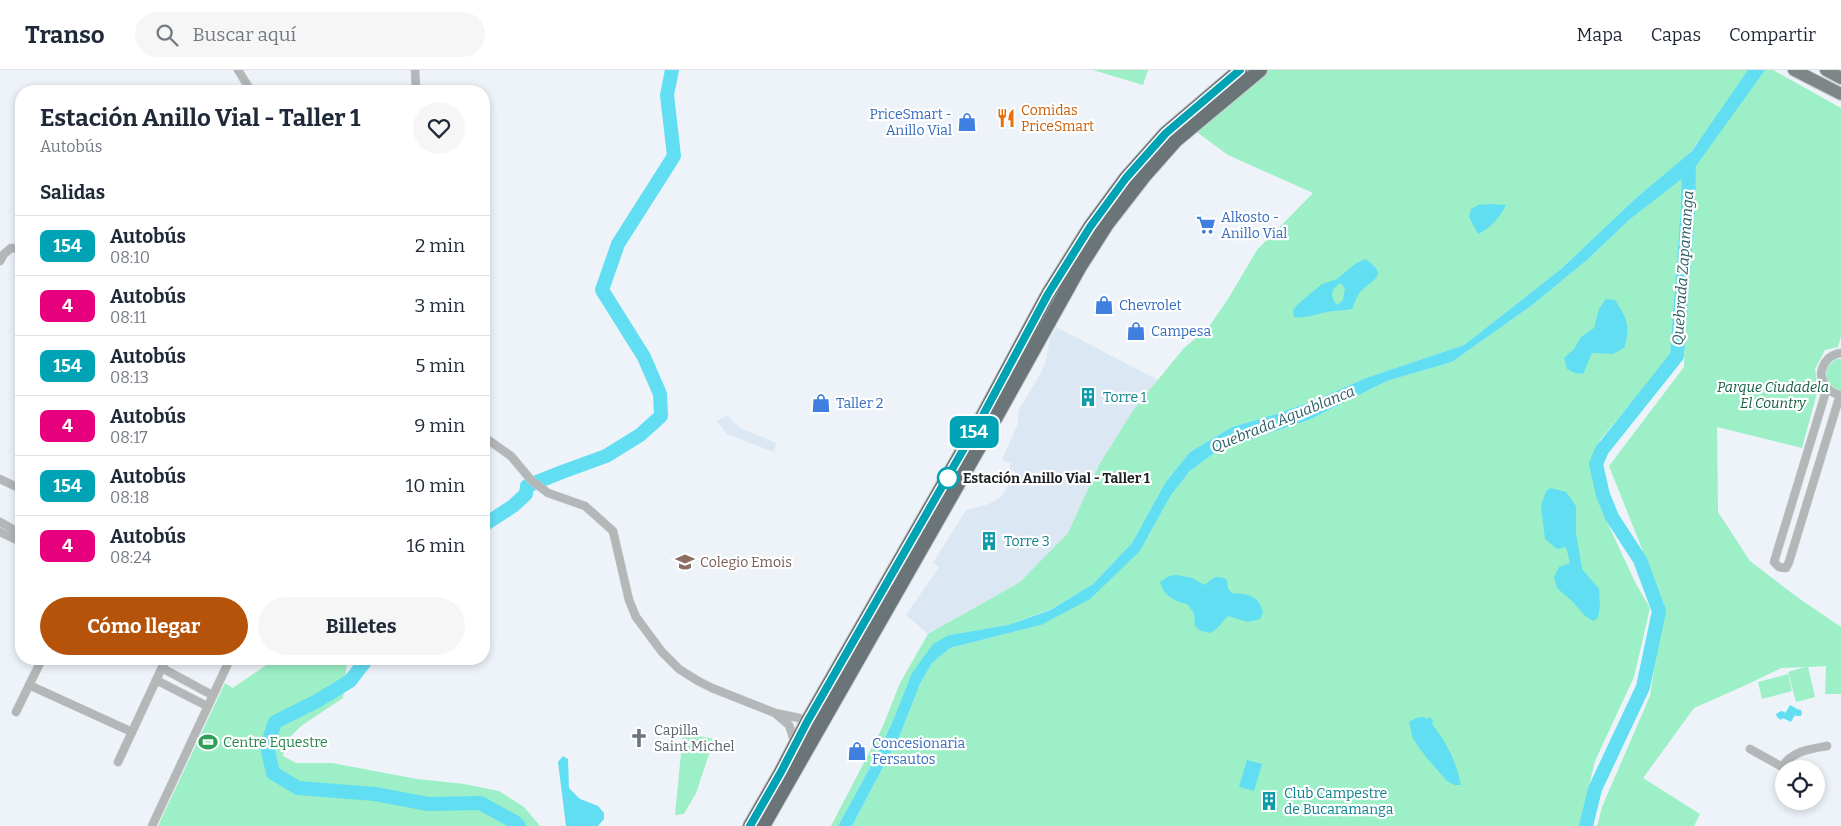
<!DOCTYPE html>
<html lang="es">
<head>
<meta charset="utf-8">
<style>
	:root { --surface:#fff; --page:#f6f6f7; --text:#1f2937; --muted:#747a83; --line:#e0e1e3; --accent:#b45309 }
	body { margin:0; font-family:Bitter,serif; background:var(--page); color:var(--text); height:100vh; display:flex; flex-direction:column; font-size:19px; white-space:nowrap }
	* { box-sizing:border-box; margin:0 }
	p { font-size:16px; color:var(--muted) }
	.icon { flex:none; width:28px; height:28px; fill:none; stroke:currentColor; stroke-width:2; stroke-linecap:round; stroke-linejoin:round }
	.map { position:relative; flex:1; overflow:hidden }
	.drawer { position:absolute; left:15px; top:15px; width:475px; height:580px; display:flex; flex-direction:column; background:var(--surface); border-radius:20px; box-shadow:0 2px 8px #0003 }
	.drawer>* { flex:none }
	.badge { padding:0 10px; border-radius:8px; font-size:18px; line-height:32px }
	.controls { position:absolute; left:1775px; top:690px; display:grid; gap:10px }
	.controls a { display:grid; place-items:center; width:50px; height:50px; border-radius:50%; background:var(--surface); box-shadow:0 2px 8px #0003; font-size:25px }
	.map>.badge { position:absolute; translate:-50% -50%; box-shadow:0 0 0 2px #fff }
	h2 { padding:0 25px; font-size:19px; line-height:45px }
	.round { display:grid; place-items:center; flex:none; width:52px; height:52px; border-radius:26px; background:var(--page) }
	.head { display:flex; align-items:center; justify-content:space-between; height:85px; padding:0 25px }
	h1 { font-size:24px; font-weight:700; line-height:38px }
	.action { display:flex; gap:10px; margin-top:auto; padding:10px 25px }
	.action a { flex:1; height:58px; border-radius:30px; background:var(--accent); color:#fff; font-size:20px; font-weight:700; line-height:58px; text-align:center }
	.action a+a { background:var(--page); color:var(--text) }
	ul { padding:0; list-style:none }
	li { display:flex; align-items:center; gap:15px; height:60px; padding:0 25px; border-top:1px solid var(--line) }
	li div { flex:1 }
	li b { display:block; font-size:19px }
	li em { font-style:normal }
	li .badge { min-width:55px; font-weight:700; text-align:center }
	header { display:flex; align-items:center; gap:30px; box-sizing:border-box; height:70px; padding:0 25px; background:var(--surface); border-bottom:1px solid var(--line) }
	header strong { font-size:24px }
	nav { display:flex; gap:28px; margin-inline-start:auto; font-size:18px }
	.search { width:350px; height:45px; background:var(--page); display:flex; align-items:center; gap:12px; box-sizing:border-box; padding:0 18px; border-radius:28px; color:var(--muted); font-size:19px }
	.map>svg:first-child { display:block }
	.built { fill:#dbe7f3 }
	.green { fill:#9cefc6 }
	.water { fill:#62def2; fill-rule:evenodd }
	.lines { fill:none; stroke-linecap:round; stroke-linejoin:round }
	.river { stroke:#62def2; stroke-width:14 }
	.street-casing { stroke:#c8cdd2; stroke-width:9 }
	.primary-casing { stroke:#c8cdd2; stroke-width:14 }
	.highway-casing { stroke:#c8cdd2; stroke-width:16 }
	.street { stroke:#b3b7b8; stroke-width:8 }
	.primary { stroke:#7e8687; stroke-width:12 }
	.highway { stroke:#6b7476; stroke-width:14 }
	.line-casing { stroke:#fff; stroke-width:11 }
	.line { stroke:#00a3b4; stroke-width:8 }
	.stop-dot { fill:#fff; stroke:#00a3b4; stroke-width:2.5 }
	.labels { text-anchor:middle; stroke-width:4.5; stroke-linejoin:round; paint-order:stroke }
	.food-label { font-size:14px; fill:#c56008; stroke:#fff; text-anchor:start }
	.shop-label { font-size:14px; fill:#366cbe; stroke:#fff; text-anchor:start }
	.park-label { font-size:14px; font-style:italic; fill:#125d40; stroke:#fff }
	.culture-label { font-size:14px; fill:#0d838f; stroke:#fff; text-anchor:start }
	.stop-label { font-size:14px; font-weight:bold; fill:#1e2123; stroke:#fff; text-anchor:start }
	.education-label { font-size:14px; fill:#785e54; stroke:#fff; text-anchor:start }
	.worship-label { font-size:14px; fill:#5b616d; stroke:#fff; text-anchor:start }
	.leisure-label { font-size:14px; fill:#27864d; stroke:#fff; text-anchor:start }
	.water-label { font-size:15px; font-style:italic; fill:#2a5f67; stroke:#fff }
</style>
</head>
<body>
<header>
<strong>Transo</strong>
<div class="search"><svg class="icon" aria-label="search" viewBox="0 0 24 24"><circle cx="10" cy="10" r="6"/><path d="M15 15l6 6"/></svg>Buscar aquí</div>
<nav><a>Mapa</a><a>Capas</a><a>Compartir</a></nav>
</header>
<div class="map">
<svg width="1841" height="756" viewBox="0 0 1841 756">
	<rect width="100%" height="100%" fill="#edf3f9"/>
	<g class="built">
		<polygon points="1056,257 1158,310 1134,339 1099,395 1068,463 1020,512 928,564 906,545 939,497 933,493 966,440 989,434 1002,426 1016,402 1009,398 1011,393 1002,390 1018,353 1018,341 1042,301 1046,290 1050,268"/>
		<polygon points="728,345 731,350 740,358 776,373 774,382 727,364 717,351"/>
	</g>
	<g class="green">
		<polygon points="1093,0 1148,0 1143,15"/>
		<polygon points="1259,0 1773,0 1841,38 1841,266 1838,277 1825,280 1815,299 1818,319 1802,378 1717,357 1718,442 1750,491 1797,527 1841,557 1841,624 1825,624 1826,596 1808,597 1815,627 1796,632 1788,602 1805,597 1781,598 1746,615 1694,638 1643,708 1700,744 1694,756 1597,756 1602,737 1650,626 1664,534 1609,396 1684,297 1688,144 1673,282 1600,370 1592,399 1601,439 1635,512 1650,538 1634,607 1595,691 1579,756 852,756 900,665 920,614 932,593 950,578 1041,555 1140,481 1171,425 1190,401 1213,384 1257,367 1309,350 1387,311 1452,292 1531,236 1587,190 1629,150 1687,103 1688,123 1689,103 1698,71 1692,81 1637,127 1561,199 1464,275 1366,308 1313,331 1276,344 1232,357 1190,382 1165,413 1132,473 1093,514 1051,539 1008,555 949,565 895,646 880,679 838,756 831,756 883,656 900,613 928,564 1020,512 1068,463 1099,395 1134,339 1184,278 1208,258 1228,229 1257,180 1313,123 1228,85 1190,57"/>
		<path d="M1837,289H1841V320C1823,317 1821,297 1837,289Z"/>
		<polygon points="275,589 301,589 347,593 343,628 301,656 286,671 283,686 296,693 332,693 417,709 464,714 499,721 524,737 540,756 158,756 225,613 233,618"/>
		<polygon points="1788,604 1792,621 1762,629 1758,612"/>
		<polygon points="683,663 714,669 696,723 684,744 675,745"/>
	</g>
	<g class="water">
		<polygon points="1748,0 1765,0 1693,100 1629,150 1587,190 1531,236 1452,292 1387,311 1309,350 1257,367 1213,384 1190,401 1171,425 1140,481 1090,529 1041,555 950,578 932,593 920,614 900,665 852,756 838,756 880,679 895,646 912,603 933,574 949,565 1008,555 1050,540 1093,514 1132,473 1165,413 1190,382 1232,357 1276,344 1313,331 1366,308 1464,275 1561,199 1637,127 1692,81"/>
		<path d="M1490,134L1506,135C1500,147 1491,158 1478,164L1469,147L1471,139L1478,135Z"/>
		<path d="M1365,189C1389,205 1375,208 1361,221C1357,226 1354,233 1352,239C1343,241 1335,240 1327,242C1315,244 1306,249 1294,247L1293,240L1298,234L1322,214L1337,209L1355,194ZM1341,213L1345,219L1343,230L1337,235C1329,226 1331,218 1341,213Z"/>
		<path d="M1606,229L1615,230C1627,248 1631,257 1624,278L1613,284L1592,283L1583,304L1575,303L1567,299L1564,288L1574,279L1581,267L1594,258L1599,239Z"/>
		<polygon points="1551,418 1566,422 1576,436 1576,463 1582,499 1599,519 1600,535 1598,548 1593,551 1585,546 1572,531 1557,518 1554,507 1559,497 1570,493 1566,477 1557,479 1545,469 1541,436 1546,421"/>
		<path d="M1176,505L1192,508L1205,515C1213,508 1217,504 1227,510L1228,519L1232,523C1248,524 1259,525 1263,543L1260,549L1248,552L1228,546C1220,553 1219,559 1209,563L1199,560L1195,556L1194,543L1187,534C1175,532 1163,525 1160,512L1169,506Z"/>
		<polygon points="1790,635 1799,640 1800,639 1802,642 1801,646 1795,646 1796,643 1791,652 1783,648 1781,650 1777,647 1776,644 1781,641 1785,642 1784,645"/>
		<path d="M1423,647L1427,649L1430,647L1433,651L1432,654C1447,673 1456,691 1461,715H1455L1447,711L1426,687L1413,669L1409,652L1416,648Z"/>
		<polygon points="563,686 568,689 569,718 580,729 598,736 604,743 604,749 598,756 566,756 558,692"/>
		<polygon points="1247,690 1262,694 1254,721 1239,717"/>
	</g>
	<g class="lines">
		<g class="river">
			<polyline points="484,455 513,436 526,424 527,416 562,402 606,386 640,365 661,346 660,324 644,287 602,220 618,174 674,86 667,25 672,0"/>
			<polyline points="367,589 350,611 317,631 275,652 267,676 273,703 298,718 375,724 428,734 480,733 515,752 519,756"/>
			<polyline points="1586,756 1595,719 1643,617 1659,541 1640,490 1612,447 1603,425 1596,394 1602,380 1677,286 1688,138 1689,95"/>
		</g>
		<g class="street-casing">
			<g id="street">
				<polyline points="238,0 251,21"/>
				<polyline points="415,0 416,21"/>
				<polyline points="0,191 4,184 11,178 21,179"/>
				<path d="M1841,283C1829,285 1823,292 1821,304C1823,316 1829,323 1841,325"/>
				<polyline points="1827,318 1774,492 1779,497 1786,498 1789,492 1840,325"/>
				<polyline points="484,367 511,386 531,410 548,423 585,436 613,461 629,530 636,547 662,582 679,599 698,611 712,618 775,643 799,648 807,652"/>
				<polyline points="0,409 21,419"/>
				<polyline points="0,452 21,464"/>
				<polyline points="0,462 21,472"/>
				<polyline points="162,598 212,625"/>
				<polyline points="156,610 207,636"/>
				<polyline points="29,615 132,662"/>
				<polyline points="16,642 42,589"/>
				<polyline points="776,644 789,655 795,673"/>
				<polyline points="1750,679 1786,699"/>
				<polyline points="118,692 166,589"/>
				<path d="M1782,697C1792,681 1810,679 1827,676"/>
				<polyline points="152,756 230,589"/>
			</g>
		</g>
		<g class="primary-casing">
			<g id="primary">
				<polyline points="1794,0 1841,24"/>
				<polyline points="1826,0 1841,8"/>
			</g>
		</g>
		<g class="highway-casing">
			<g id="highway">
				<polyline points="750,756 781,702 807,652 982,347 1048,224 1090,157 1126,108 1166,63 1240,0"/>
				<polyline points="763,756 986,365 1079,198 1107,154 1145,105 1176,70 1260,0"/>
			</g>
		</g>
		<use href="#street" class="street"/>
		<use href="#primary" class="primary"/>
		<use href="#highway" class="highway"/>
	</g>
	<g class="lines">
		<g class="line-casing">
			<polyline id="line" points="750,756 781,702 807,652 982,347 1048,224 1090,157 1126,108 1166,63 1240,0"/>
		</g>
		<use href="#line" class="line"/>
	</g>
	<defs>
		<g id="restaurant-bare" transform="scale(1.5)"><path d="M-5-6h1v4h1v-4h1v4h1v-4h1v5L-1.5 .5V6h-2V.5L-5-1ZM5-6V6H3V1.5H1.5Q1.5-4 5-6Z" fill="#e8710a" stroke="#fff" stroke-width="2.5" paint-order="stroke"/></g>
		<g id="shop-bare" transform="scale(1.5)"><path d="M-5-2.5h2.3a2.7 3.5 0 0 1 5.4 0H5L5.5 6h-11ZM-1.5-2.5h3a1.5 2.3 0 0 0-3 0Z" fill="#3f7fe0" stroke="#fff" stroke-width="2.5" paint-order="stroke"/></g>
		<g id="supermarket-bare" transform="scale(1.5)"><path d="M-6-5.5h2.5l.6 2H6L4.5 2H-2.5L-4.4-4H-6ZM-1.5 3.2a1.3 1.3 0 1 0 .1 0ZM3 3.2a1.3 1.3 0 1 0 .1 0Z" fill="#3f7fe0" stroke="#fff" stroke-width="2.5" paint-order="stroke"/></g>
		<g id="building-bare" transform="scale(1.5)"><path d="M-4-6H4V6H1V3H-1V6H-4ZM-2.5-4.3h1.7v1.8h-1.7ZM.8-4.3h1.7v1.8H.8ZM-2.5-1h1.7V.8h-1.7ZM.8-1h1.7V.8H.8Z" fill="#0f9aa8" stroke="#fff" stroke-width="2.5" paint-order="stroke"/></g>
		<g id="school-bare" transform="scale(1.5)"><path d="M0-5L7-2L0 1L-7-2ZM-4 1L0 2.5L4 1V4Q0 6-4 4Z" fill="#8d6e63" stroke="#fff" stroke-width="2.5" paint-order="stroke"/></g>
		<g id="church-bare" transform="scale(1.5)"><path d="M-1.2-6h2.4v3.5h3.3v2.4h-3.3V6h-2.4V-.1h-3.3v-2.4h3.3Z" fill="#6b7280" stroke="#fff" stroke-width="2.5" paint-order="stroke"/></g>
		<g id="stadium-bare" transform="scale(1.5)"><path d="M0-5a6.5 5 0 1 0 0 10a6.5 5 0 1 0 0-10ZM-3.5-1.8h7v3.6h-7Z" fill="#2e9e5b" stroke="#fff" stroke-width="2.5" paint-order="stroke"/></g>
	</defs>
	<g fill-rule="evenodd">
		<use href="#restaurant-bare" x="1006" y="48"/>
		<use href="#shop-bare" x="967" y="52"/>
		<use href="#supermarket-bare" x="1206" y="155"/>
		<use href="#shop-bare" x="1104" y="235"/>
		<use href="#shop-bare" x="1136" y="261"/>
		<use href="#building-bare" x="1088" y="327"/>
		<use href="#shop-bare" x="821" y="333"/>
		<use href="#building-bare" x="989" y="471"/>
		<use href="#school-bare" x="685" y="492"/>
		<use href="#church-bare" x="639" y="668"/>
		<use href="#stadium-bare" x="208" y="672"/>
		<use href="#shop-bare" x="857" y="681"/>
		<use href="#building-bare" x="1269" y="731"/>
	</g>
	<circle class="stop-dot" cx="948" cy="408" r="10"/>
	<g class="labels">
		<g class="food-label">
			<text x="1021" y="45">Comidas<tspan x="1021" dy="16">PriceSmart</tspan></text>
		</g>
		<g class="shop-label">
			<text x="952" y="49" text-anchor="end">PriceSmart -<tspan x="952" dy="16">Anillo Vial</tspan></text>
			<text x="1221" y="152">Alkosto -<tspan x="1221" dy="16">Anillo Vial</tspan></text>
			<text x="1119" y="240">Chevrolet</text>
			<text x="1151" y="266">Campesa</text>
			<text x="836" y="338">Taller 2</text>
			<text x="872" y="678">Concesionaria<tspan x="872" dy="16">Fersautos</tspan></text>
		</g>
		<g class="park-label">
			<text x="1773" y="322">Parque Ciudadela<tspan x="1773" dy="16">El Country</tspan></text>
		</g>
		<g class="culture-label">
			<text x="1103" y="332">Torre 1</text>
			<text x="1004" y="476">Torre 3</text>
			<text x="1284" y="728">Club Campestre<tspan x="1284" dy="16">de Bucaramanga</tspan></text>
		</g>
		<g class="stop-label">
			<text x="963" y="413">Estación Anillo Vial - Taller 1</text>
		</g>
		<g class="education-label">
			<text x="700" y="497">Colegio Emois</text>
		</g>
		<g class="worship-label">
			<text x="654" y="665">Capilla<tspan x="654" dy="16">Saint Michel</tspan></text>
		</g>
		<g class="leisure-label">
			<text x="223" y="677">Centre Equestre</text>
		</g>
		<g class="water-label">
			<text transform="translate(1683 198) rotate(-86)" y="5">Quebrada Zapamanga</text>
			<text transform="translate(1283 349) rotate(-22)" y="5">Quebrada Aguablanca</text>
		</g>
	</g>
</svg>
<div class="controls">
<a><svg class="icon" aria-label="locate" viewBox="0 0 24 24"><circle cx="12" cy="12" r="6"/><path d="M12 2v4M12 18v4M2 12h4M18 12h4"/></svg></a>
</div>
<b class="badge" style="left:974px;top:362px;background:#00a3b4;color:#fff">154</b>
<section class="drawer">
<div class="head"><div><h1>Estación Anillo Vial - Taller 1</h1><p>Autobús</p></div><a class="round"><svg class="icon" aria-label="heart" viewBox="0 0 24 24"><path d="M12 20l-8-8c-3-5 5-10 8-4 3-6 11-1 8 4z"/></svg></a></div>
<h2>Salidas</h2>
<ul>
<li><span class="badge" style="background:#00a3b4;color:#fff">154</span><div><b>Autobús</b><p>08:10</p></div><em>2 min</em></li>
<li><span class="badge" style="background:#e6007e;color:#fff">4</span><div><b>Autobús</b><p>08:11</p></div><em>3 min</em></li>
<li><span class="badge" style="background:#00a3b4;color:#fff">154</span><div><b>Autobús</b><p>08:13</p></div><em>5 min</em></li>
<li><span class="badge" style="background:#e6007e;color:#fff">4</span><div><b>Autobús</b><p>08:17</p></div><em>9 min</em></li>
<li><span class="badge" style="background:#00a3b4;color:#fff">154</span><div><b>Autobús</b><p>08:18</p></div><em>10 min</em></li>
<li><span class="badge" style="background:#e6007e;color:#fff">4</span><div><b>Autobús</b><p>08:24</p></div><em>16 min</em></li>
</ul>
<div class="action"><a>Cómo llegar</a><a>Billetes</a></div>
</section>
</div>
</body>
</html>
